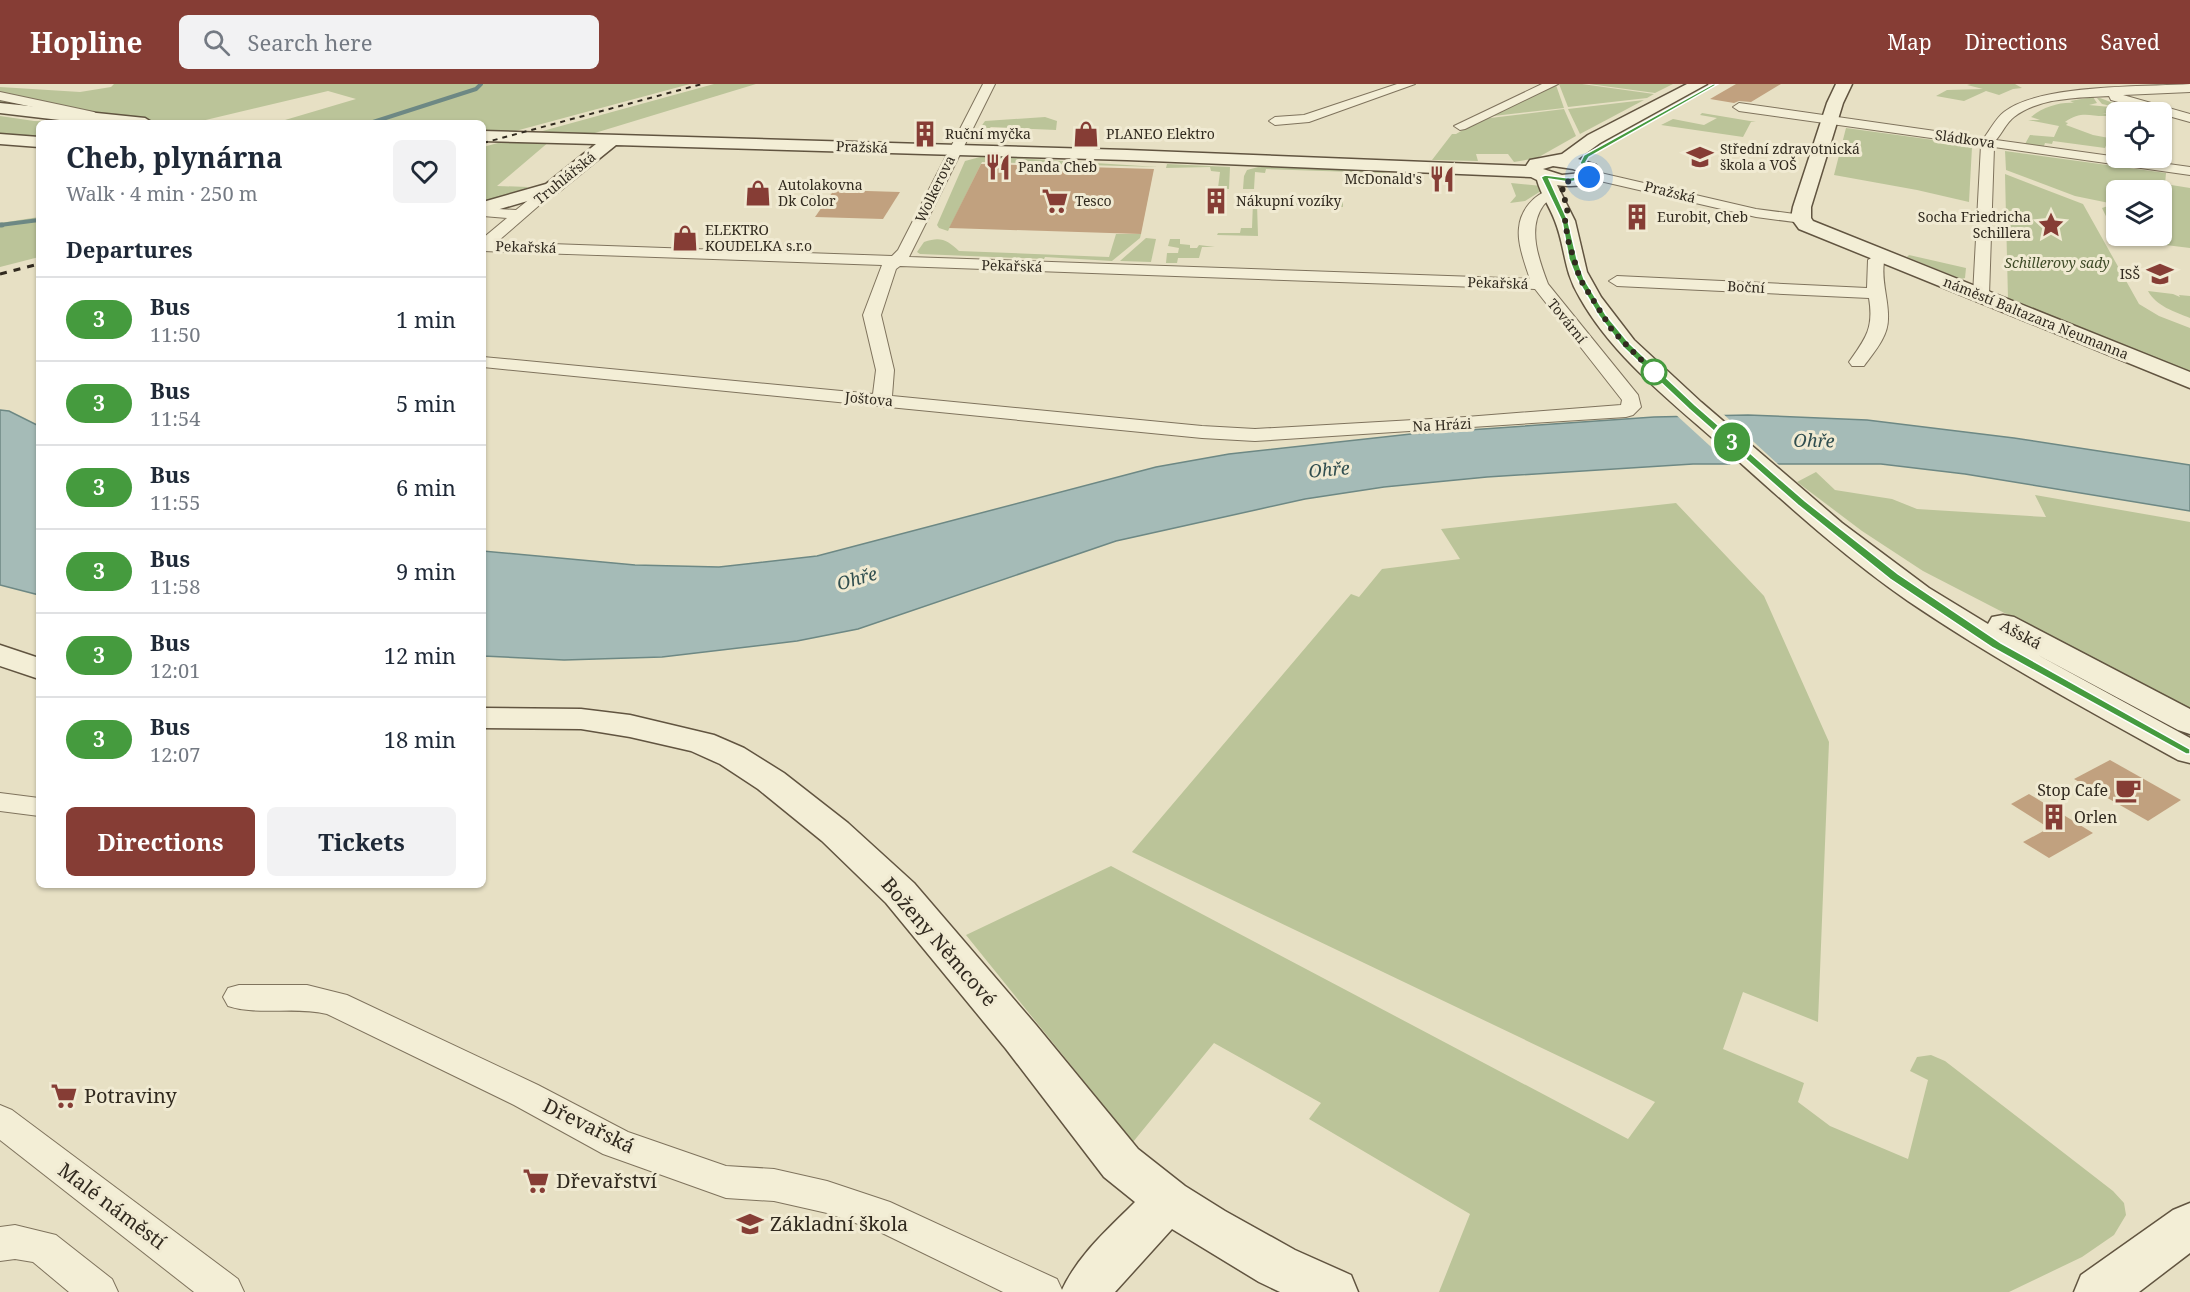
<!DOCTYPE html>
<html lang="en">
<head>
<meta charset="utf-8">
<style>
	:root { --surface:#fff; --page:#f2f2f3; --text:#1f2937; --muted:#747a83; --line:#e0e1e3; --accent:#863d35 }
	body { margin:0; font-family:"Noto Serif",serif; background:var(--page); color:var(--text); height:100vh; display:flex; flex-direction:column; font-size:22px; white-space:nowrap }
	* { box-sizing:border-box; margin:0 }
	p { font-size:20px; color:var(--muted) }
	.icon { flex:none; width:33px; height:33px; fill:none; stroke:currentColor; stroke-width:2; stroke-linecap:round; stroke-linejoin:round }
	.map { position:relative; flex:1; overflow:hidden }
	.sheet { position:absolute; left:36px; top:36px; width:450px; height:768px; display:flex; flex-direction:column; background:var(--surface); border-radius:9px; box-shadow:0 2px 4px #0004 }
	.sheet>* { flex:none }
	.badge { padding:0 12px; border-radius:20px; font-size:21px; line-height:39px }
	.controls { position:absolute; left:2106px; top:18px; display:grid; gap:12px }
	.controls a { display:grid; place-items:center; width:66px; height:66px; border-radius:9px; background:var(--surface); box-shadow:0 2px 4px #0004; font-size:30px }
	.you { position:absolute; width:30px; height:30px; margin:-15px; border:4px solid #fff; border-radius:50%; background:#1a73e8; box-shadow:0 0 0 9px #1a73e833 }
	.map>.badge { position:absolute; translate:-50% -50%; box-shadow:0 0 0 3px #fff }
	h2 { padding:0 30px; font-size:22px; line-height:54px }
	.round { display:grid; place-items:center; flex:none; width:63px; height:63px; border-radius:9px; background:var(--page) }
	.overview { display:flex; align-items:center; justify-content:space-between; height:102px; padding:0 30px }
	h1 { font-size:28px; font-weight:700; line-height:45px }
	.cta { display:flex; gap:12px; margin-top:auto; padding:12px 30px }
	.cta a { flex:1; height:69px; border-radius:9px; background:var(--accent); color:#fff; font-size:24px; font-weight:700; line-height:69px; text-align:center }
	.cta a+a { background:var(--page); color:var(--text) }
	ul { padding:0; list-style:none }
	li { display:flex; align-items:center; gap:18px; height:84px; padding:0 30px; border-top:2px solid var(--line) }
	li div { flex:1 }
	li b { display:block; font-size:22px }
	li em { font-style:normal }
	li .badge { min-width:66px; font-weight:700; text-align:center }
	header { display:flex; align-items:center; gap:36px; box-sizing:border-box; height:84px; padding:0 30px; background:var(--accent); color:#fff }
	header strong { font-size:28px }
	nav { display:flex; gap:33px; margin-inline-start:auto; font-size:21px }
	.search { width:420px; height:54px; background:var(--page); display:flex; align-items:center; gap:15px; box-sizing:border-box; padding:0 21px; border-radius:9px; color:var(--muted); font-size:22px }
	.map>svg:first-child { display:block }
	.green { fill:#bbc499; fill-rule:evenodd }
	.water { fill:#a5bbb7; stroke:#6d8884; stroke-width:1.5 }
	.pier { fill:#e7e0c4 }
	.lines { fill:none; stroke-linecap:round; stroke-linejoin:round }
	.stream-far1 { stroke:#6d8884; stroke-width:4 }
	.stream { stroke:#6d8884; stroke-width:5 }
	.building { fill:#c1a17f }
	.street-casing { stroke:#7f735d; stroke-width:2 }
	.secondary-casing { stroke:#615440; stroke-width:3 }
	.street { fill:#f3eed6; fill-rule:evenodd }
	.secondary { fill:#f3eed6; fill-rule:evenodd }
	.rail-far1 { stroke:#312a1f; stroke-width:2; stroke-dasharray:5 5; stroke-linecap:butt }
	.rail { stroke:#312a1f; stroke-width:3; stroke-dasharray:7 7; stroke-linecap:butt }
	.line { fill:#459b3e; stroke:#fff; stroke-width:1.5 }
	.walk { stroke:#312a1f; stroke-width:6; stroke-dasharray:0 10.8 }
	.stop-dot { fill:#fff; stroke:#459b3e; stroke-width:3 }
	.labels { text-anchor:middle; stroke-width:6; stroke-linejoin:round; paint-order:stroke }
	.far-poi-label { font-size:14px; fill:#312a1f; stroke:#f0ead2; text-anchor:start }
	.far-street-label { font-size:14px; fill:#312a1f; stroke:#f0ead2 }
	.far-park-label { font-size:14px; font-style:italic; fill:#3f4b28; stroke:#f0ead2 }
	.street-label { font-size:16px; fill:#312a1f; stroke:#f0ead2 }
	.poi-label { font-size:16px; fill:#312a1f; stroke:#f0ead2; text-anchor:end }
	.water-label { font-size:18px; font-style:italic; fill:#304e4f; stroke:#f0ead2 }
	.near-street-label { font-size:20px; fill:#312a1f; stroke:#f0ead2 }
	.near-poi-label { font-size:20px; fill:#312a1f; stroke:#f0ead2; text-anchor:start }
</style>
</head>
<body>
<header>
<strong>Hopline</strong>
<div class="search"><svg class="icon" aria-label="search" viewBox="0 0 24 24"><circle cx="10" cy="10" r="6"/><path d="M15 15l6 6"/></svg>Search here</div>
<nav><a>Map</a><a>Directions</a><a>Saved</a></nav>
</header>
<div class="map">
<svg width="2190" height="1208" viewBox="0 0 2190 1208">
	<rect width="100%" height="100%" fill="#e7e0c4"/>
	<g class="green">
		<polygon points="114,0 690,0 504,50 483,49 483,39 296,39 285,36 356,15 328,7 193,39 133,35 0,20 0,3 80,8 111,3"/>
		<polygon points="714,0 756,0 585,52 528,51"/>
		<polygon points="1559,0 1582,0 1654,10 1647,14 1568,23"/>
		<polygon points="1589,0 1673,0 1655,9"/>
		<polygon points="1971,0 2015,0 2022,4 2013,5 1999,11 1986,7 1964,17 1936,12 1947,6 1983,5 1967,1"/>
		<polygon points="1556,1 1564,24 1485,33"/>
		<path d="M2093,13L2097,19L2089,21L2121,24L2102,20L2097,14H2100L2132,26L2102,30H2116C2096,37 2085,23 2065,38L2068,39L2066,41L2093,51L2109,54L2105,64L2053,57L2052,60L2045,59L2044,62L2025,60L2030,51L2054,53L2059,42L2028,36H2040L2031,33C2043,23 2060,18 2074,19L2070,17Z"/>
		<polygon points="1644,16 1580,50 1568,25"/>
		<polygon points="1564,25 1576,52 1537,74 1514,78 1508,70 1476,70 1478,77 1432,76 1452,50 1456,50 1482,35"/>
		<polygon points="1702,29 1756,38 1751,38 1743,53 1661,41 1673,35 1704,41 1717,34 1700,31"/>
		<polygon points="0,32 34,37 101,39 39,39 39,56 0,53"/>
		<polygon points="1045,33 1057,37 1056,46 991,43 987,46 987,51 976,50 985,37"/>
		<polygon points="1846,44 1963,60 1972,63 1969,118 1917,106 1834,91"/>
		<polygon points="513,55 550,57 497,102 528,103 508,116 483,122 483,63"/>
		<path d="M2005,67L2166,89L2165,100L2190,104V164L2117,155L2102,124L2114,120L2075,112L2006,86ZM2116,106H2162V152H2116Z"/>
		<polygon points="984,72 1158,83 982,78 948,147 939,144 937,141 965,77"/>
		<polygon points="1167,80 1230,83 1229,105 1218,104 1220,88 1211,87 1210,83 1166,84"/>
		<polygon points="1262,82 1403,85 1383,89 1266,85 1265,89 1255,88 1254,105 1243,105 1244,92 1247,86"/>
		<polygon points="2005,90 2083,120 2139,220 2159,232 2190,244 2190,288 2008,215"/>
		<polygon points="1511,99 1542,102 1541,107 1525,117 1510,119 1516,112"/>
		<polygon points="1253,118 1340,121 1341,118 1343,118 1343,123 1257,120 1258,152 1217,151 1218,149 1240,149 1241,144 1252,144"/>
		<polygon points="39,133 39,173 0,183 0,139"/>
		<path d="M1116,150H1141L1140,154L1112,177L1045,173L1044,175L920,170L917,168L924,158C941,152 947,156 959,167L1109,173Z"/>
		<polygon points="1146,154 1156,155 1151,178 1120,177"/>
		<polygon points="1170,155 1180,155 1180,160 1190,161 1190,164 1197,164 1199,161 1215,163 1202,163 1199,174 1178,174 1177,179 1166,179 1167,169 1178,169 1179,164 1168,162"/>
		<polygon points="1909,171 1966,184 1965,194 1961,195 1907,173"/>
		<path d="M2148,207L2173,210L2180,213L2179,211L2190,212V234C2175,228 2156,222 2148,207Z"/>
		<polygon points="1816,388 1835,406 1892,415 1917,425 2046,433 2035,411 2190,438 2190,625 1923,487 1862,447 1797,398"/>
		<polygon points="1676,419 1764,512 1829,658 1818,938 1743,908 1723,965 1804,999 1798,1018 1830,1042 1908,1075 1928,996 1910,987 1917,973 1931,971 1945,977 2113,1107 2124,1119 2126,1131 2114,1151 2082,1173 2009,1208 1439,1208 1470,1130 1309,1035 1321,1019 1214,959 1133,1058 966,851 1111,782 1628,1055 1655,1018 1132,768 1351,510 1359,513 1382,485 1460,475 1441,445"/>
	</g>
	<g class="water">
		<polygon points="0,326 9,327 39,342 39,511 0,501"/>
		<polygon points="1748,331 1867,336 2014,354 2190,381 2190,427 1965,390 1881,380 1693,380 1487,393 1384,403 1305,415 1116,457 858,545 797,557 662,573 564,576 483,572 483,467 635,481 719,483 817,472 1156,383 1229,370 1411,350 1654,333"/>
	</g>
	<polygon class="pier" points="1720,327 1781,383 1733,383 1674,329"/>
	<g class="lines">
		<g class="stream-far1">
			<polyline points="370,39 476,5 481,0"/>
			<polyline points="0,141 39,136"/>
		</g>
		<polyline class="stream" points="0,141 2,141"/>
	</g>
	<g class="building">
		<polygon points="1736,0 1781,0 1751,18 1739,17 1734,19 1710,15"/>
		<polygon points="981,80 1154,85 1141,150 949,144"/>
		<polygon points="834,106 900,108 883,135 815,133"/>
		<polygon points="2110,676 2181,716 2148,737 2074,695"/>
		<polygon points="2029,710 2093,749 2049,774 2023,758 2049,744 2011,720"/>
	</g>
	<g class="lines">
		<g class="street-casing">
			<g id="street">
				<path d="M983,0H995L909,173L1530,195C1525,180 1517,159 1519,144C1520,127 1534,110 1550,106L1557,110C1553,115 1546,117 1543,122C1527,145 1539,176 1548,200L1638,311L1641,323L1633,331L1626,333L1255,357L1202,354L483,283V273L873,310L876,286L863,231L882,181L483,167V154L507,134L483,132V124L516,126L547,101L552,100L559,104L497,158L892,172L898,166ZM900,182L1535,205L1622,316L1621,321L1466,333L1255,345L1202,342L892,312L894,286L881,231L896,185Z"/>
				<polygon points="1397,0 1415,0 1309,38 1275,41 1269,37 1275,33 1304,31"/>
				<polygon points="1542,0 1558,0 1465,45 1460,46 1454,42"/>
				<path d="M2190,0V8L2123,11L2190,30V38L2111,16L2109,12C2078,14 2040,13 2014,33C2007,38 2002,49 1996,56L2190,83V91L1994,63L1989,211L1981,216L1973,211L1981,61L1739,27L1733,23L1739,19L1984,54C1990,46 1996,34 2004,28C2039,0 2144,3 2190,0Z"/>
				<polygon points="0,8 94,28 100,32 94,36 0,16"/>
				<polygon points="1592,87 1756,125 1802,131 1809,135 1802,139 1756,133 1587,94 1585,91"/>
				<path d="M1882,167L1890,172L1884,178C1881,198 1889,216 1888,235C1888,253 1874,268 1864,282H1852L1849,278C1866,254 1874,244 1869,214L1617,202L1609,197L1617,192L1867,204L1868,176Z"/>
				<polygon points="0,709 39,714 39,732 0,727"/>
				<path d="M239,901H307L347,911L538,1001L628,1048L726,1082L774,1085L827,1097L890,1118L1057,1195L1063,1208H1003L878,1147L827,1129L774,1117L726,1114L603,1070L514,1021L327,930C294,922 259,932 228,922L223,913L228,904Z"/>
				<polygon points="0,1021 12,1026 238,1195 244,1208 194,1208 0,1056"/>
				<polygon points="15,1141 56,1151 112,1195 118,1208 69,1208 33,1178 15,1175 0,1177 0,1143"/>
			</g>
		</g>
		<g class="secondary-casing">
			<g id="secondary">
				<path d="M1687,0H1707L1600,59L1578,75L1596,81L1601,91C1592,103 1571,103 1557,101L1575,137L1587,188L1601,213L1634,256L1701,318L1842,439L1929,504L1988,540L1992,533L2003,531L2014,533L2190,625V650L2178,646L2036,570L2190,654V679L2178,676C2086,625 1995,576 1908,517C1840,470 1779,413 1717,358C1668,315 1612,271 1580,214C1563,186 1566,165 1555,137C1550,123 1541,111 1537,96L1531,93L1127,76L616,61L558,108L483,130V118L546,100L596,60L483,57V47L1127,66L1526,82L1530,76L1562,70L1588,51ZM1553,82L1573,85L1582,89L1562,91L1543,85Z"/>
				<polygon points="1836,0 1852,0 1843,19 1811,123 1811,134 1813,137 2190,288 2190,304 1799,145 1791,134 1793,123 1827,19"/>
				<polygon points="0,19 145,34 153,39 85,39 0,29"/>
				<polygon points="0,50 39,53 39,63 0,60"/>
				<polygon points="0,561 39,574 39,595 0,582"/>
				<path d="M483,624L581,625L630,631L714,651L744,664L784,689L848,739L914,799L1036,941L1138,1065L1185,1102L1225,1127L1295,1166L1351,1191L1358,1208H1280L1259,1198L1172,1145L1115,1208H1061C1077,1172 1107,1146 1135,1118L1104,1093L1006,965L886,819L822,757L758,705L720,680L691,667L630,653L581,645L483,644Z"/>
				<polygon points="2190,1119 2190,1169 2139,1208 2074,1208 2081,1191 2173,1126"/>
			</g>
		</g>
		<use href="#street" class="street"/>
		<use href="#secondary" class="secondary"/>
		<polyline class="rail-far1" points="483,59 702,0"/>
		<polyline class="rail" points="0,190 39,180"/>
	</g>
	<polygon class="line" points="1713,0 1718,0 1589,73 1586,78 1596,88 1591,94 1569,98 1549,95 1568,137 1577,175 1584,195 1606,231 1629,259 1695,321 1805,417 1898,490 2001,559 2190,665 2190,670 2186,670 1993,564 1890,495 1798,421 1689,325 1623,263 1599,232 1577,195 1569,175 1562,137 1541,93 1545,91 1569,94 1587,91 1589,88 1580,79 1584,71"/>
	<g class="lines">
		<polyline class="walk" points="1589,93 1570,96 1562,103 1568,130 1565,137 1568,156 1580,195 1612,246 1655,290 1654,288"/>
	</g>
	<defs>
		<g id="building-bare" transform="scale(2.07)"><path d="M-4-6H4V6H1V3H-1V6H-4ZM-2.5-4.3h1.7v1.8h-1.7ZM.8-4.3h1.7v1.8H.8ZM-2.5-1h1.7V.8h-1.7ZM.8-1h1.7V.8H.8Z" fill="#863d35" stroke="#f0ead2" stroke-width="2.5" paint-order="stroke"/></g>
		<g id="shop-bare" transform="scale(2.07)"><path d="M-5-2.5h2.3a2.7 3.5 0 0 1 5.4 0H5L5.5 6h-11ZM-1.5-2.5h3a1.5 2.3 0 0 0-3 0Z" fill="#863d35" stroke="#f0ead2" stroke-width="2.5" paint-order="stroke"/></g>
		<g id="school-bare" transform="scale(2.07)"><path d="M0-5L7-2L0 1L-7-2ZM-4 1L0 2.5L4 1V4Q0 6-4 4Z" fill="#863d35" stroke="#f0ead2" stroke-width="2.5" paint-order="stroke"/></g>
		<g id="restaurant-bare" transform="scale(2.07)"><path d="M-5-6h1v4h1v-4h1v4h1v-4h1v5L-1.5 .5V6h-2V.5L-5-1ZM5-6V6H3V1.5H1.5Q1.5-4 5-6Z" fill="#863d35" stroke="#f0ead2" stroke-width="2.5" paint-order="stroke"/></g>
		<g id="supermarket-bare" transform="scale(2.07)"><path d="M-6-5.5h2.5l.6 2H6L4.5 2H-2.5L-4.4-4H-6ZM-1.5 3.2a1.3 1.3 0 1 0 .1 0ZM3 3.2a1.3 1.3 0 1 0 .1 0Z" fill="#863d35" stroke="#f0ead2" stroke-width="2.5" paint-order="stroke"/></g>
		<g id="sight-bare" transform="scale(2.07)"><path d="M0-6L1.8-2.2L6-1.7L2.9 1.2L3.7 5.4L0 3.3L-3.7 5.4L-2.9 1.2L-6-1.7L-1.8-2.2Z" fill="#863d35" stroke="#f0ead2" stroke-width="2.5" paint-order="stroke"/></g>
		<g id="cafe-bare" transform="scale(2.07)"><path d="M-5.5-4.5H6V0H3Q3 3.5 0 3.5H-2.5Q-5.5 3.5-5.5 0ZM3-3.2v2h1.7v-2ZM-6 4.5H4V6H-6Z" fill="#863d35" stroke="#f0ead2" stroke-width="2.5" paint-order="stroke"/></g>
	</defs>
	<g fill-rule="evenodd">
		<use href="#building-bare" x="925" y="50"/>
		<use href="#shop-bare" x="1086" y="50"/>
		<use href="#school-bare" x="1700" y="73"/>
		<use href="#restaurant-bare" x="998" y="83"/>
		<use href="#restaurant-bare" x="1442" y="95"/>
		<use href="#shop-bare" x="758" y="109"/>
		<use href="#supermarket-bare" x="1055" y="117"/>
		<use href="#building-bare" x="1216" y="117"/>
		<use href="#building-bare" x="1637" y="133"/>
		<use href="#sight-bare" x="2051" y="141"/>
		<use href="#shop-bare" x="685" y="154"/>
		<use href="#school-bare" x="2160" y="190"/>
		<use href="#cafe-bare" x="2128" y="706"/>
		<use href="#building-bare" x="2054" y="733"/>
		<use href="#supermarket-bare" x="64" y="1012"/>
		<use href="#supermarket-bare" x="536" y="1097"/>
		<use href="#school-bare" x="750" y="1140"/>
	</g>
	<circle class="stop-dot" cx="1654" cy="288" r="12"/>
	<g class="labels">
		<g class="far-poi-label">
			<text x="945" y="55">Ruční myčka</text>
			<text x="1106" y="55">PLANEO Elektro</text>
			<text x="1720" y="70">Střední zdravotnická<tspan x="1720" dy="16">škola a VOŠ</tspan></text>
			<text x="1018" y="88">Panda Cheb</text>
			<text x="1422" y="100" text-anchor="end">McDonald's</text>
			<text x="778" y="106">Autolakovna<tspan x="778" dy="16">Dk Color</tspan></text>
			<text x="1075" y="122">Tesco</text>
			<text x="1236" y="122">Nákupní vozíky</text>
			<text x="1657" y="138">Eurobit, Cheb</text>
			<text x="2031" y="138" text-anchor="end">Socha Friedricha<tspan x="2031" dy="16">Schillera</tspan></text>
			<text x="705" y="151">ELEKTRO<tspan x="705" dy="16">KOUDELKA s.r.o</tspan></text>
			<text x="2140" y="195" text-anchor="end">ISŠ</text>
		</g>
		<g class="far-street-label">
			<text transform="translate(1965 55) rotate(8)" y="5">Sládkova</text>
			<text transform="translate(862 63) rotate(2)" y="5">Pražská</text>
			<text transform="translate(565 94) rotate(-39)" y="5">Truhlářská</text>
			<text transform="translate(935 105) rotate(-64)" y="5">Wolkerova</text>
			<text transform="translate(1670 108) rotate(14)" y="5">Pražská</text>
			<text transform="translate(526 163) rotate(2)" y="5">Pekařská</text>
			<text transform="translate(1012 182) rotate(2)" y="5">Pekařská</text>
			<text transform="translate(1498 199) rotate(2)" y="5">Pekařská</text>
			<text transform="translate(1746 203) rotate(3)" y="5">Boční</text>
			<text transform="translate(2036 234) rotate(22)" y="5">náměstí Baltazara Neumanna</text>
			<text transform="translate(1567 237) rotate(51)" y="5">Tovární</text>
			<text transform="translate(869 315) rotate(5)" y="5">Joštova</text>
			<text transform="translate(1442 341) rotate(-3)" y="5">Na Hrázi</text>
		</g>
		<g class="far-park-label">
			<text x="2057" y="184">Schillerovy sady</text>
		</g>
		<g class="street-label">
			<text transform="translate(2021 550) rotate(28)" y="6">Ašská</text>
		</g>
		<g class="poi-label">
			<text x="2108" y="712">Stop Cafe</text>
			<text x="2074" y="739" text-anchor="start">Orlen</text>
		</g>
		<g class="water-label">
			<text transform="translate(1814 357) rotate(1)" y="6">Ohře</text>
			<text transform="translate(1329 386) rotate(-5)" y="6">Ohře</text>
			<text transform="translate(857 495) rotate(-16)" y="6">Ohře</text>
		</g>
		<g class="near-street-label">
			<text transform="translate(939 858) rotate(49)" y="7">Boženy Němcové</text>
			<text transform="translate(589 1042) rotate(26)" y="7">Dřevařská</text>
			<text transform="translate(112 1122) rotate(37)" y="7">Malé náměstí</text>
		</g>
		<g class="near-poi-label">
			<text x="84" y="1019">Potraviny</text>
			<text x="556" y="1104">Dřevařství</text>
			<text x="770" y="1147">Základní škola</text>
		</g>
	</g>
</svg>
<div class="controls">
<a><svg class="icon" aria-label="locate" viewBox="0 0 24 24"><circle cx="12" cy="12" r="6"/><path d="M12 2v4M12 18v4M2 12h4M18 12h4"/></svg></a>
<a><svg class="icon" aria-label="layers" viewBox="0 0 24 24"><path d="M12 4l9 5-9 5-9-5zM3 14l9 5 9-5"/></svg></a>
</div>
<div class="you" style="left:1589px;top:93px"></div>
<b class="badge" style="left:1732px;top:358px;background:#459b3e;color:#fff">3</b>
<section class="sheet">
<div class="overview"><div><h1>Cheb, plynárna</h1><p>Walk · 4 min · 250 m</p></div><a class="round"><svg class="icon" aria-label="heart" viewBox="0 0 24 24"><path d="M12 20l-8-8c-3-5 5-10 8-4 3-6 11-1 8 4z"/></svg></a></div>
<h2>Departures</h2>
<ul>
<li><span class="badge" style="background:#459b3e;color:#fff">3</span><div><b>Bus</b><p>11:50</p></div><em>1 min</em></li>
<li><span class="badge" style="background:#459b3e;color:#fff">3</span><div><b>Bus</b><p>11:54</p></div><em>5 min</em></li>
<li><span class="badge" style="background:#459b3e;color:#fff">3</span><div><b>Bus</b><p>11:55</p></div><em>6 min</em></li>
<li><span class="badge" style="background:#459b3e;color:#fff">3</span><div><b>Bus</b><p>11:58</p></div><em>9 min</em></li>
<li><span class="badge" style="background:#459b3e;color:#fff">3</span><div><b>Bus</b><p>12:01</p></div><em>12 min</em></li>
<li><span class="badge" style="background:#459b3e;color:#fff">3</span><div><b>Bus</b><p>12:07</p></div><em>18 min</em></li>
</ul>
<div class="cta"><a>Directions</a><a>Tickets</a></div>
</section>
</div>
</body>
</html>
